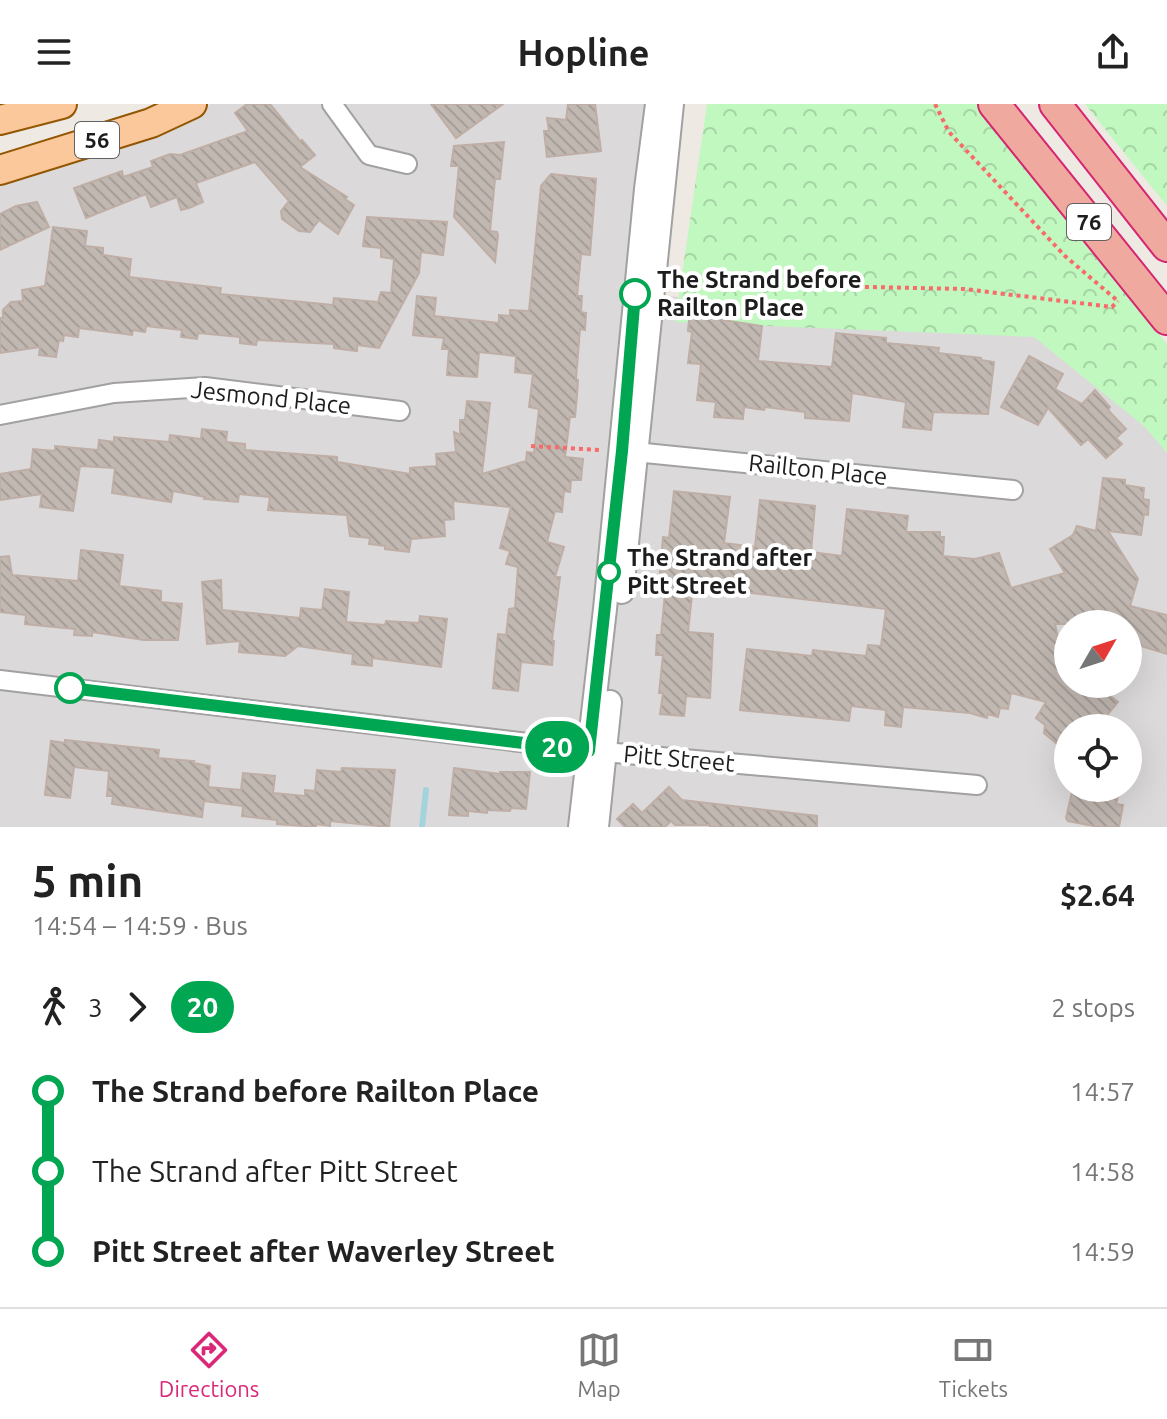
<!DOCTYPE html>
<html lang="en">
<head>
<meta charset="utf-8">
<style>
	:root { --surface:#fff; --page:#f6f6f6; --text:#222; --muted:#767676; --line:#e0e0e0; --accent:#db2777 }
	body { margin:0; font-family:Ubuntu,sans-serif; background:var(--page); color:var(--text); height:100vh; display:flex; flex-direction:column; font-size:30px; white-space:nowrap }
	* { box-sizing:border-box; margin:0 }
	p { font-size:26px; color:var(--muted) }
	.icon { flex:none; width:44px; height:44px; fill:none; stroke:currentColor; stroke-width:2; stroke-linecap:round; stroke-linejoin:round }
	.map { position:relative; height:723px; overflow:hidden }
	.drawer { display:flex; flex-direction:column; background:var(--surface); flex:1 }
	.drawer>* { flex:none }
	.badge { padding:0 16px; border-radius:26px; font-size:28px; line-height:52px }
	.needle { width:52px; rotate:51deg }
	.tools { position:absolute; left:1054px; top:506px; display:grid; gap:16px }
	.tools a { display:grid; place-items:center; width:88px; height:88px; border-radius:50%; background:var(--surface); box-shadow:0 8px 32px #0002; font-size:40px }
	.map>.badge { position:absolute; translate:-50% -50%; box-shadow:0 0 0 4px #fff }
	.legs { display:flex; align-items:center; gap:12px; height:88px; padding:0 32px; font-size:26px }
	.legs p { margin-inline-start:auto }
	.summary { display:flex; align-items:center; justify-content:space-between; height:136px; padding:0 32px }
	h1 { font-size:44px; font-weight:700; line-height:60px }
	ul { padding:0 32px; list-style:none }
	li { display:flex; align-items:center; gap:28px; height:80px; font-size:30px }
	li i { display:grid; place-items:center; width:12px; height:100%; margin:0 10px; background:currentColor }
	li i::after { content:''; width:20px; height:20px; margin:-10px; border:6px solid; border-radius:50%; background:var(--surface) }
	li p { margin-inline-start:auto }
	li:first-child i { background:linear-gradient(#0000 50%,currentColor 0) }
	li:last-child i { background:linear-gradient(currentColor 50%,#0000 0) }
	header { display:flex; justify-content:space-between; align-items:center; height:104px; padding:0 32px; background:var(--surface); font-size:36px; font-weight:700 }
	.tab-bar { display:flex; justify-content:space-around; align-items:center; height:112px; border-top:2px solid var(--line); background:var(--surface); font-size:22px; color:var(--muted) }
	.tab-bar a { display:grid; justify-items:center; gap:4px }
	.tab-bar .current { color:var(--accent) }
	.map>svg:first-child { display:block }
	.residential { fill:#dbd9da; fill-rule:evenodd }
	.park { fill:url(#park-crowns) }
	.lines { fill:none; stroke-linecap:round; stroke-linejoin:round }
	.stream { stroke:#a3d4db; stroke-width:6 }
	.building { fill:url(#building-back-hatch); stroke:#bfaea5; stroke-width:2 }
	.minor-casing { stroke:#a1a1a1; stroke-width:22 }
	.tertiary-casing { stroke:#a1a1a1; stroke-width:26 }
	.primary-casing { stroke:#935602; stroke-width:32 }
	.trunk-casing { stroke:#d52672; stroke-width:34 }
	.path { stroke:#f76b6a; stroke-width:4; stroke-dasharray:4 4; stroke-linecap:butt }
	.minor { stroke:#fff; stroke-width:18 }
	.tertiary { stroke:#fff; stroke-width:22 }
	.primary { stroke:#fac89b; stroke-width:28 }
	.trunk { stroke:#f0a99f; stroke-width:30 }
	.line-1-casing { stroke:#fff; stroke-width:18 }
	.line-1 { stroke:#00a651; stroke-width:12 }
	.stop-1-dot { fill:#fff; stroke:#00a651; stroke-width:4 }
	.labels { text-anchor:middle; stroke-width:8; stroke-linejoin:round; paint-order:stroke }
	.shield { fill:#fff; stroke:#616161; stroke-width:2 }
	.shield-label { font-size:22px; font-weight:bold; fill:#1d1d1d }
	.stop-label { font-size:24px; font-weight:bold; fill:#1d1d1d; stroke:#fff; text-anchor:start }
	.street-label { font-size:24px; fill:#1d1d1d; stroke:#fff }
</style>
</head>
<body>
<header><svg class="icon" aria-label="menu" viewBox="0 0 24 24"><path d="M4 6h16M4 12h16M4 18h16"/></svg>Hopline<svg class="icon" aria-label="share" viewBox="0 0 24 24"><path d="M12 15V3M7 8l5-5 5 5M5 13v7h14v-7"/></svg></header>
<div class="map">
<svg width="1167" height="723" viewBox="0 0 1167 723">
	<defs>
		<pattern id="park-crowns" width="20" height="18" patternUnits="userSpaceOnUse" patternTransform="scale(2)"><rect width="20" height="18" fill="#c0f8bf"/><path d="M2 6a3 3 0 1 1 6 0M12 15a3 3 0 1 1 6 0" fill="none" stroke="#a5d4a4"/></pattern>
		<pattern id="building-back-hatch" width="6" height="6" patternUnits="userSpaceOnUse" patternTransform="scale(2)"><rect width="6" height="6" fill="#c2b8b2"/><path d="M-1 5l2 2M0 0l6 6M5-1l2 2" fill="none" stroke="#a69e99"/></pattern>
	</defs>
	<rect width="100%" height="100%" fill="#eee9e2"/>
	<path class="residential" d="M210,0H678L663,191L900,222L1033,229L1105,276L1167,346V723H0V73L198,9ZM1068,520H1128V580H1068ZM1068,624H1128V684H1068Z"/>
	<g class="park">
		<polygon points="707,0 978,0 1167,240 1167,349 1145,323 1034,233 675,218"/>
		<polygon points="1085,0 1167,0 1167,102"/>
	</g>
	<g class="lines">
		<polyline class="stream" points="422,723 426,686"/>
	</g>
	<g class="building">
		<polygon points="247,0 270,0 300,37 302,36 315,51 300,63 347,93 345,95 354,101 338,130 319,116 310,128 299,127 282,115 281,107 289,97 255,58 196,79 203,98 189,104 181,106 177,93 151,103 146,90 86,114 74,84 122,67 123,73 153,63 151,57 170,50 180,51 248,27 235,9"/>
		<polygon points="431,0 503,0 456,34"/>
		<polygon points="568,0 595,0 601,47 547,53 544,27 549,27 547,14 566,16"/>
		<polygon points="504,38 500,75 495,75 490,127 497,128 498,131 495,158 454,113 459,62 451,62 454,42"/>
		<polygon points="551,70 596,75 590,151 581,150 577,192 582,192 581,208 586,209 585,226 580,225 576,275 578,276 577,291 575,313 570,313 565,353 583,355 581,376 571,376 570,388 564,387 562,408 555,407 547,438 564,443 555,473 560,473 552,536 554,537 552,561 521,558 518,587 493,584 498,530 506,531 509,505 515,504 518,463 506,460 510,447 500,444 511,403 453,397 454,415 444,416 445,432 411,435 409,448 385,445 385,442 369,440 370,434 350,432 347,411 268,406 270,393 239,390 238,398 204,395 205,393 173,387 171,398 112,389 115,364 80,362 73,407 40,403 42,390 0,396 0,370 31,365 33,345 55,347 55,342 98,346 99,336 114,338 114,333 169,338 170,331 201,335 202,325 227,328 226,338 245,340 245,346 337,353 337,358 410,370 410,364 437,362 436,350 456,348 454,328 460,331 460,316 465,316 467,297 490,299 482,370 526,357 527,348 534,349 539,305 529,303 533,270 515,268 516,252 479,248 477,273 447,271 449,245 442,245 444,234 413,231 417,192 436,194 434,212 499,219 499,211 510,212 510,206 529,207 541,82"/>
		<polygon points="37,98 49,123 0,146 0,110 16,102"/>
		<polygon points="367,113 447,118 443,151 421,148 419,169 379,244 357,241 357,247 334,244 334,240 257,236 256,241 240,239 240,233 198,229 197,235 181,233 182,226 146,222 145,228 133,226 132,231 79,224 78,233 64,231 63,237 59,236 56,253 39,251 40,243 0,249 0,214 3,214 3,206 11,198 23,197 22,186 45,182 53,123 87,127 85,142 103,144 103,151 131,155 129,173 221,184 220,190 333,201 334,194 378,198 381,188 391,189 394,155 381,153 381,144 363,142"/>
		<polygon points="690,206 710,208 710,214 762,222 758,257 832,263 836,229 886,234 886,239 939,244 938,249 981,254 981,256 994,258 988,310 933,308 931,326 903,323 906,298 852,289 849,317 805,314 805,308 765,303 764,306 744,303 743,315 714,313 716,298 697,296 701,260 688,259 692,228 688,227"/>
		<polygon points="1029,252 1063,270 1055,285 1082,300 1095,286 1110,303 1108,306 1126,325 1116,334 1122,340 1106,354 1088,335 1081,341 1048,304 1038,321 1001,303"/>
		<polygon points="1103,374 1125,376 1125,381 1144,384 1143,395 1149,396 1148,411 1144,410 1141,431 1108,427 1138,475 1130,502 1167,511 1167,550 1128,538 1128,520 1055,520 1061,549 1068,551 1068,580 1095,580 1118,598 1107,611 1123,624 1068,624 1068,649 1044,629 1045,621 1036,614 1046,598 1011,589 1008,605 1000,604 998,613 988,610 987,614 970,609 903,603 901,623 885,621 886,606 851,602 849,617 740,606 747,545 812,552 813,546 866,552 868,541 881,542 886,505 693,482 688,528 713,530 710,594 686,592 684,612 660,610 663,589 659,589 663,551 656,551 657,531 661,531 666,479 659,478 663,433 669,434 674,387 730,393 724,439 755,443 760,396 815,402 811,448 842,452 847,405 908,412 906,428 940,428 940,433 944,433 943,452 975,455 999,449 1011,484 1065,469 1050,445 1073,431 1077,422 1096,427"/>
		<polygon points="81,446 123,451 119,482 161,487 161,498 182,500 178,536 144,536 92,528 92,532 74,531 75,525 25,520 26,511 0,508 0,453 9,452 12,471 78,477"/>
		<polygon points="221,476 222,506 300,514 301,504 322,506 325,485 349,488 346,518 385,521 386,517 419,519 420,512 447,515 441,563 372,554 372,562 352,560 353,550 298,542 285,552 239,548 240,537 207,540 202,478"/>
		<polygon points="65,636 159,646 158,654 194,657 193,659 210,662 208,683 241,686 243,669 275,672 273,689 305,692 305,686 315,687 317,666 341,668 342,664 395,666 389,723 330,717 330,722 316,720 316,723 277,720 277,716 242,712 243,702 204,697 202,713 112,700 113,692 107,692 109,667 74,663 70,694 45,691 51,637 65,639"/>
		<polygon points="454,664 500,670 500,668 530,668 526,705 511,704 510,707 487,706 487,709 468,707 468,712 449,711"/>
		<polygon points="669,683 682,696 817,712 817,723 710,723 710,721 675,721 671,717 665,723 625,723 617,715 633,700 642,709"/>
		<polygon points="1073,684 1103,684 1119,689 1116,700 1123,701 1119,723 1099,723 1068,717 1066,714"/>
	</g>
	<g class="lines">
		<g class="minor-casing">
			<g id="minor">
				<polyline points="332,0 369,51 407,60"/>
				<polyline points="0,311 114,289 205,283 400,307"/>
				<polyline points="625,347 1013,386"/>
				<polyline points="0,576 604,648 977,681"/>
			</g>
		</g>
		<g class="tertiary-casing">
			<g id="tertiary">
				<polyline points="622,488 672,0"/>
				<polyline points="580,723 605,505 646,85 657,0"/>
				<polyline points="597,723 610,598"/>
			</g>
		</g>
		<g class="primary-casing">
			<g id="primary">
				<polyline points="0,16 62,0"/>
				<polyline points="0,66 151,19 192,0"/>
			</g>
		</g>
		<g class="trunk-casing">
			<g id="trunk">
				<polyline points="994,0 1167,215"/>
				<polyline points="1055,0 1167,142"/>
			</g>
		</g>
		<g class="path">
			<polyline points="935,0 949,28 1065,152 1119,198"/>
			<polyline points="673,179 964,185 1112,203 1118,197"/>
			<polyline points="531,342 601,346"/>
		</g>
		<use href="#minor" class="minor"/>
		<use href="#tertiary" class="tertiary"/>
		<use href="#primary" class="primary"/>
		<use href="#trunk" class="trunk"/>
	</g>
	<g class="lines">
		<g class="line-1-casing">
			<polyline id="line-1" points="70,584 589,647 622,347 635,190"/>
		</g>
		<use href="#line-1" class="line-1"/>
	</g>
	<g class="stop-1-dot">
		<circle cx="635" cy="190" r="14"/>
		<circle cx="609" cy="468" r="10"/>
		<circle cx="70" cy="584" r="14"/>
	</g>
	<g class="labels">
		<g class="shield">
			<rect x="75" y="18" width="44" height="36" rx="6"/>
			<rect x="1067" y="100" width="44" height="36" rx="6"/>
		</g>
		<g class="shield-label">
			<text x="97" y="44">56</text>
			<text x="1089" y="126">76</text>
		</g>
		<g class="stop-label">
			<text x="657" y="184">The Strand before<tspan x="657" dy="28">Railton Place</tspan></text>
			<text x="627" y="462">The Strand after<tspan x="627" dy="28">Pitt Street</tspan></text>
		</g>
		<g class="street-label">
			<text transform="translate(271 294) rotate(6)" y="8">Jesmond Place</text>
			<text transform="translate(818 366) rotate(6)" y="8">Railton Place</text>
			<text transform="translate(679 655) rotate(5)" y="8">Pitt Street</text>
		</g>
	</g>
</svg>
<div class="tools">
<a><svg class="needle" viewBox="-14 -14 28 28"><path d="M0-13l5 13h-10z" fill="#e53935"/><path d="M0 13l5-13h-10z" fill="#767676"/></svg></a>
<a><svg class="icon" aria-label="locate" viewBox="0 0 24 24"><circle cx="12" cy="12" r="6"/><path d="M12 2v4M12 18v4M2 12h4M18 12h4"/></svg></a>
</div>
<b class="badge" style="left:557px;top:643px;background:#00a651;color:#fff">20</b>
</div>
<section class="drawer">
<div class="summary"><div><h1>5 min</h1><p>14:54 – 14:59 · Bus</p></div><b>$2.64</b></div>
<div class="legs"><svg class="icon" aria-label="walk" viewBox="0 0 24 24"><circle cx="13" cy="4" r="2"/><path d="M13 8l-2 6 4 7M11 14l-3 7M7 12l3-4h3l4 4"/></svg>3<svg class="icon" aria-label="forward" viewBox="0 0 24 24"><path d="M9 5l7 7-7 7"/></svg><b class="badge" style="background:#00a651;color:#fff">20</b><p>2 stops</p></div>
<ul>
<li><i style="color:#00a651"></i><b>The Strand before Railton Place</b><p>14:57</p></li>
<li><i style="color:#00a651"></i><span>The Strand after Pitt Street</span><p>14:58</p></li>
<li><i style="color:#00a651"></i><b>Pitt Street after Waverley Street</b><p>14:59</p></li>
</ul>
</section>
<nav class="tab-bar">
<a class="current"><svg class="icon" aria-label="directions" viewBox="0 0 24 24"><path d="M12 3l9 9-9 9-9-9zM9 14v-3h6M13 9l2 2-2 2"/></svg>Directions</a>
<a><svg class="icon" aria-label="map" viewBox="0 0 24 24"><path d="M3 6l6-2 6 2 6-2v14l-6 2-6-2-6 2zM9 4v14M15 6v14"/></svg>Map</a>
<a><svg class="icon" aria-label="tickets" viewBox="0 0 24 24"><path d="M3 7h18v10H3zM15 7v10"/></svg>Tickets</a>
</nav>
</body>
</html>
